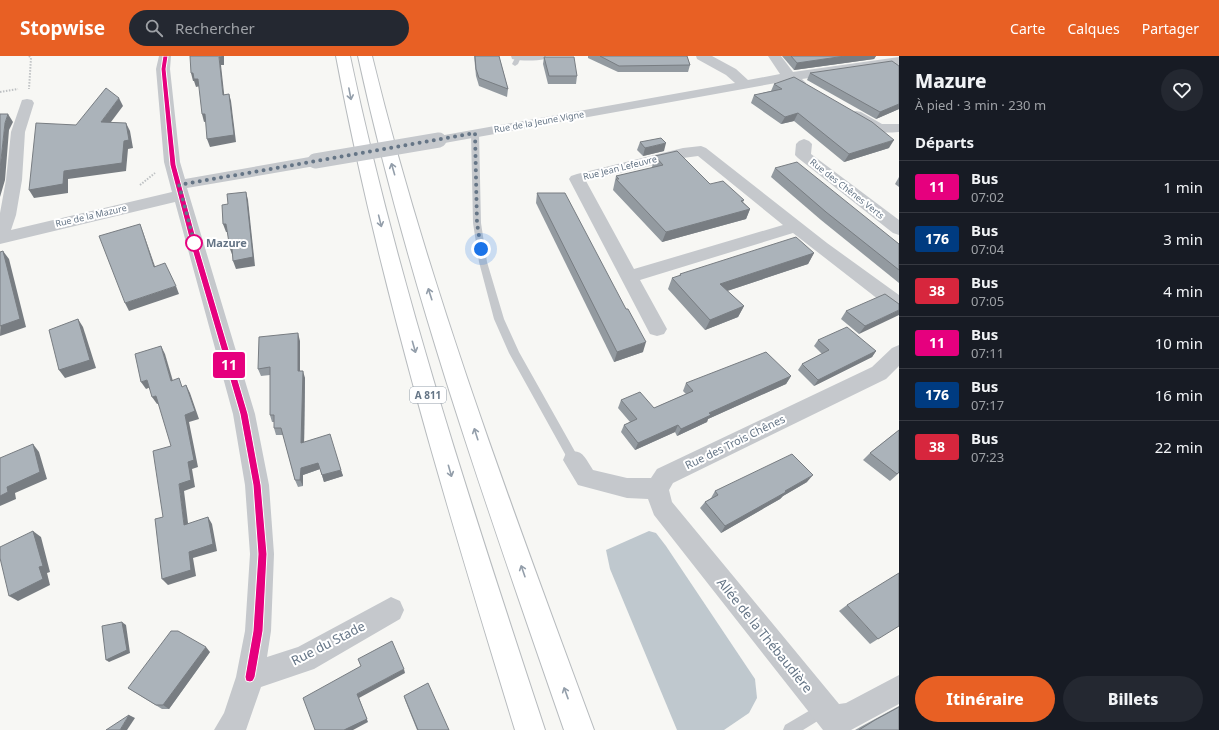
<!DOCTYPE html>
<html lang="fr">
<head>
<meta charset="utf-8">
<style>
	:root { --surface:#171b24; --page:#242831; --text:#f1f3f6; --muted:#9ea1a6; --line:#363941; --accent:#e86024 }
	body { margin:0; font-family:"Noto Sans",sans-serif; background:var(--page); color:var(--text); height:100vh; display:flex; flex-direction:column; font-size:15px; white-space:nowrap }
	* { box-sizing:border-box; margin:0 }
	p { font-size:13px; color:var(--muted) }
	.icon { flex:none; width:22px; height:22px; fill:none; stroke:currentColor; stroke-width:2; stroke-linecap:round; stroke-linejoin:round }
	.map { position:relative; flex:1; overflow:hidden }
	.panel { display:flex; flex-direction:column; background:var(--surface); width:320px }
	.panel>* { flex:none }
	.badge { padding:0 8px; border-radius:3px; font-size:14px; line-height:26px }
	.you { position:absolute; width:20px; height:20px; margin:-10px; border:3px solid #fff; border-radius:50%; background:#1a73e8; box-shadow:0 0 0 6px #1a73e833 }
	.map>.badge { position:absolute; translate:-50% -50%; box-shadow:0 0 0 2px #fff }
	h2 { padding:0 16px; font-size:15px; line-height:36px }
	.round { display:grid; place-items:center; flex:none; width:42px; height:42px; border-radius:21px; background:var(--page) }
	.overview { display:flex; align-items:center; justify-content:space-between; height:68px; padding:0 16px }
	h1 { font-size:19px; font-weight:800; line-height:30px }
	.primary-button { display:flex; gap:8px; margin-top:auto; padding:8px 16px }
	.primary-button a { flex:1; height:46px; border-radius:24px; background:var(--accent); color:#fff; font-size:16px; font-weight:800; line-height:46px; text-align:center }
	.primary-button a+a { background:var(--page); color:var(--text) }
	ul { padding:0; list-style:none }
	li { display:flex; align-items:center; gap:12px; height:52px; padding:0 16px; border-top:1px solid var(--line) }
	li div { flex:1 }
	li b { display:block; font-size:15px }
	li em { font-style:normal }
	li .badge { min-width:44px; font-weight:700; text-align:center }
	header { display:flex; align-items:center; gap:24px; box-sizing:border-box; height:56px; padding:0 20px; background:var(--accent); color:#fff }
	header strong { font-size:19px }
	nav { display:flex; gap:22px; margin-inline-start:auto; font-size:14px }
	.search { width:280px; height:36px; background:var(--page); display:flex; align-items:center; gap:10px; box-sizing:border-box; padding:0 14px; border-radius:22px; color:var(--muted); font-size:15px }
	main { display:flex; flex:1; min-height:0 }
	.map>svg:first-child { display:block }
	.water { fill:#bfc8ce }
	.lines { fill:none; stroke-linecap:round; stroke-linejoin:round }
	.motorway-casing { stroke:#b7bbbe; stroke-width:2 }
	.path { stroke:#bec1c3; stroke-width:2; stroke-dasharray:1.5 1.5; stroke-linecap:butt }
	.service { fill:#c5c8cc; fill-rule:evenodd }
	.minor { fill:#c5c8cc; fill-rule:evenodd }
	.motorway { fill:#fff; fill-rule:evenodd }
	.minor-bridge { stroke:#c5c8cc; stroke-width:15 }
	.wall { fill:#939aa0 }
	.shaded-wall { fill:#787d82 }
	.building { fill:#abb3ba; stroke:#787d82 }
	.oneway { stroke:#939eaa }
	.line { fill:#e6007e; stroke:#fff }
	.walk { stroke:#657586; stroke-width:4; stroke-dasharray:0 7.2 }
	.stop-dot { fill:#fff; stroke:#e6007e; stroke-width:2 }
	.labels { text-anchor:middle; stroke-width:4; stroke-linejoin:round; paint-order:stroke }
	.far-street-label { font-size:9px; fill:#657586; stroke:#fff }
	.shield { fill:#fff; stroke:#939eaa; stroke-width:1 }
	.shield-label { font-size:10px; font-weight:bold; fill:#657586 }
	.stop-label { font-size:11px; font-weight:bold; fill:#657586; stroke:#fff; text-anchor:start }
	.street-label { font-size:11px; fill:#657586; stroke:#fff }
	.near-street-label { font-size:13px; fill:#657586; stroke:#fff }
</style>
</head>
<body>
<header>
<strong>Stopwise</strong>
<div class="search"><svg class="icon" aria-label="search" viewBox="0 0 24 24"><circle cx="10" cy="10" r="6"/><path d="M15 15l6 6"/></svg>Rechercher</div>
<nav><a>Carte</a><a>Calques</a><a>Partager</a></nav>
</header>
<main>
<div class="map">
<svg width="899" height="674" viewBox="0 0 899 674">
	<rect width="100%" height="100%" fill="#f7f7f4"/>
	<polygon class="water" points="649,475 656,477 666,490 755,623 757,642 749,657 724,674 677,674 610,513 606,494"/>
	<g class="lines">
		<g class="motorway-casing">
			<g id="motorway">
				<path d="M336,0H350C398,229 472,452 545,674H515C447,452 379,229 336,0Z"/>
				<path d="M358,0H372C428,230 512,452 594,674H564C487,452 408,229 358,0Z"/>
			</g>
		</g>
		<g class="path">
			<polyline points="29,0 31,2 29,33"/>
			<polyline points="0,36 18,33"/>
			<polyline points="140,129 155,117"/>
		</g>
		<g class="service">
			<polygon points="516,0 521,1 518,8 515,10 512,8"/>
			<polygon points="475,75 479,77 481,167 487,206 504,263 519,296 578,401 579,404 578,407 574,409 570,407 509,297 494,263 479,206 473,167 471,77"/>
			<polygon points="824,646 829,648 831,653 829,658 803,674 783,674 785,669"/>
		</g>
		<g class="minor">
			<polygon points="159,0 171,0 170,13 180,106 185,123 315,100 320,102 323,105 320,108 315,110 187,132 255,358 269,429 274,498 271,575 267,601 298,591 391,541 400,545 404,554 400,563 314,613 261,631 246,674 214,674 224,657 236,621 245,575 250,498 245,429 233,358 175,146 0,188 0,157 6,124 11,76 22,44 27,43 32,44 34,47 25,76 22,124 16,159 11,174 172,136 164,106 156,13"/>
			<path d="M511,0H546L545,3C535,5 522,5 512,3Z"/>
			<polygon points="696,0 712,0 736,13 748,24 780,18 768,0 781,0 793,16 899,1 899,9 802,23 806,27 804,30 794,30 787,25 439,88 434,87 432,84 434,81 439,80 735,27 726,19 697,3"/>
			<path d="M856,55L861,56L882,68H899V76C873,78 873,75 851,62L849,59L851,56Z"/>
			<polygon points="804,83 809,85 812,88 811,98 899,164 899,179 893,177 798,102 795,99 796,88 799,85"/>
			<path d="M701,90L706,92L827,187L899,239V256L892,254L793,177L640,224L667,273L664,278L657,280L650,278L569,123L571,120L577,118L683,92ZM698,100L783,169L634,213L586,125L683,102Z"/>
			<path d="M899,289V310L886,323L673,427L669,434L672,446L839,648L846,647L899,619V648L851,674H823L654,459L648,443L627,442L578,429L563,404L566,397C582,391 585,402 593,414L627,422H651L657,413L872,311L892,292Z"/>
		</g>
		<use href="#motorway" class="motorway"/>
		<polyline class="minor-bridge" points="315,105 439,84"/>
	</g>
	<g class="wall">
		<polygon points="474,0 499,0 508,33 507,41 479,30 476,20"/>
		<polygon points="588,0 687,0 690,9 688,16 618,16 588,2"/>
		<polygon points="782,0 876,0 874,3 794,14"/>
		<polygon points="544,1 577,20 576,28 548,28 543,8"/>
		<polygon points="899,10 899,53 876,63 807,24 810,17"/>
		<polygon points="774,28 889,92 844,106 794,65 781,68 751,47 754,39 771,35"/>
		<polygon points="640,86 664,95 643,100 637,94"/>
		<polygon points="655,100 710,128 744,144 743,146 750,153 746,163 662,186 613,134 616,120 653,112 652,111"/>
		<polygon points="775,112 899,188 899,227 821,164 771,121"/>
		<polygon points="899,121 899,131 895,128"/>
		<polygon points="537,137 626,253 643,296 614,306 536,147"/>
		<polygon points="814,197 808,208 727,235 744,250 738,261 705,274 668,233 672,222 679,220 680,218"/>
		<polygon points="897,247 859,278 841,263 846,255"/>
		<polygon points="818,284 876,295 872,301 814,330 798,314 802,308 822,298 814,290"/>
		<polygon points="300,285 300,315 305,322 304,386 341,414 343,420 324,426 320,413 303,419 303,430 298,431 295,424 283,379 276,379 274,372 274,366 272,366 270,359 270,319 261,320 258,313"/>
		<polygon points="791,320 786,328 708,363 707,366 677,380 675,376 635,394 621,376 624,369 630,366 618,352 621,344 654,352 686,338 683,335 686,327"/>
		<polygon points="899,374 899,417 890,425 863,404 870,397"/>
		<polygon points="807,426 783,440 780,443 721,477 700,452 705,446 711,442 715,435"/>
		<polygon points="847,549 878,583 870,588 839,555"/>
		<polygon points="210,596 169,653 162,653 128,632"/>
		<polygon points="404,640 449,674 417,674 405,644"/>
		<polygon points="899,650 899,674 855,674 864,669"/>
	</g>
	<g class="shaded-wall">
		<polygon points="222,0 224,0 224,9 221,9 225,46 223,39 219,1"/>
		<polygon points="845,0 876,0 874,3 794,14 797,7"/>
		<polygon points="191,17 193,17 198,23 200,30 196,31 194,25 193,25"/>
		<polygon points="229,38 231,45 236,86 210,91 207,83"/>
		<polygon points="119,42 123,50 105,74 101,66"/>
		<polygon points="899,48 899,53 876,63 880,56"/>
		<polygon points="798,57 794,65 781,68 785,61"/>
		<polygon points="8,58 13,66 9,74 5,124 0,141 0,113 5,67"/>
		<polygon points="202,58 205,58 208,65 204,66"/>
		<polygon points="126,67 130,75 133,92 128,93 126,115 68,123 68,137 34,142 29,134 64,115 124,85"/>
		<polygon points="894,84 889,92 844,106 849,98"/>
		<polygon points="666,87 664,95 643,100 645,92"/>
		<polygon points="246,136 248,144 255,210 236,213 233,205"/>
		<polygon points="750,153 746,163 662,186 666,176"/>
		<polygon points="140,168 143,176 158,219 154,211"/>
		<polygon points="223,168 226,168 228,176 226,176"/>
		<polygon points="232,192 233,201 230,193"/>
		<polygon points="3,195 9,203 26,271 0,280"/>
		<polygon points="814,197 808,208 715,239 720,228"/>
		<polygon points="176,230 179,238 129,255 125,247"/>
		<polygon points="744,250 738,261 705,274 710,264"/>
		<polygon points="899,254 899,259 859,278 865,270"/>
		<polygon points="78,263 83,271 96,312 65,322 59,314"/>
		<polygon points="298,277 300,285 300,323 298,315"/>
		<polygon points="646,286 643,296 614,306 617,296"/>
		<polygon points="161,290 165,298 175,332 171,325"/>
		<polygon points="876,295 872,301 814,330 818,324"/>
		<polygon points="303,315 305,322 304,394 301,387"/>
		<polygon points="791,320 786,328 708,363 707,366 677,380 681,373 709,357"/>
		<polygon points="147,324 151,331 146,333 141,326"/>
		<polygon points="186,329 190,337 199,363 189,366 198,411 192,413 195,431 184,435 189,475 184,469 179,428 188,406 185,359"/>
		<polygon points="156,340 161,347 157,348 152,341"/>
		<polygon points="678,369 675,376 635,394 638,387"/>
		<polygon points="33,388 39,396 47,423 15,437 16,443 0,450 0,440 7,431"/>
		<polygon points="318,407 320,413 303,419 303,430 300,424 301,412"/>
		<polygon points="341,414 343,420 324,426 322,419"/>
		<polygon points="813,419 807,426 783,440 780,443 721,477 725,470 785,435"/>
		<polygon points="208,461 212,468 217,495 193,502 196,520 168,529 162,523 189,496"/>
		<polygon points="33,475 41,481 50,516 47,517 50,529 18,545 9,540"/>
		<polygon points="122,566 126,569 130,597 109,606 106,604"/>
		<polygon points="206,591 210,596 169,653 163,649"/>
		<polygon points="404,613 405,617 359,642 368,666 353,674 344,674 357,638"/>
		<polygon points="129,659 135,662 127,674 120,674"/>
	</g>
	<g class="building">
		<polygon points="190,0 222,0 222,1 219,1 223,39 229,38 234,79 207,83 205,58 202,58 198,23 194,23 193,17 191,17"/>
		<polygon points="475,0 499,0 508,33 479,22 476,13"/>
		<polygon points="600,0 687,0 690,9 619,10"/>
		<polygon points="791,0 845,0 797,7"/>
		<polygon points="544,1 574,1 577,20 549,20"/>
		<polygon points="892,5 899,10 899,48 880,56 810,17"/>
		<polygon points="794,21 872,66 894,84 849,98 798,57 785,61 754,39 782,33 774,28"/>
		<polygon points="106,32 119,42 101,66 126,67 129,84 124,85 122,107 64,115 63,128 29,134 36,67 76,69"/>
		<polygon points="0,58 8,58 5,67 0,113"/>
		<polygon points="661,82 666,87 645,92 640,86"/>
		<polygon points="677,95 710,128 723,125 744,144 741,145 750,153 666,176 616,123 619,123 616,120 663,109 655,100"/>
		<polygon points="797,106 899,188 899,214 826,156 775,112"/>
		<polygon points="246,136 253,201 233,205 232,192 230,193 226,168 223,168 222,149 228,148 227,138"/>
		<polygon points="537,137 565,137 626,253 628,253 646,286 617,296"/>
		<polygon points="140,168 154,211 165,207 176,230 125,247 99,180"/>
		<polygon points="796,181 814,197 720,228 744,250 710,264 672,222 681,219 680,218"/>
		<polygon points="3,195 20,263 0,270 0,196"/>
		<polygon points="885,238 899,248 899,254 865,270 846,255"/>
		<polygon points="78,263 90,304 59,314 49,274"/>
		<polygon points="847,271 876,295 818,324 802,308 829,294 818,284"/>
		<polygon points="298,277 298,315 303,315 301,387 330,378 341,414 322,419 318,407 301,412 300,424 295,424 281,372 274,372 274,359 270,359 270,311 258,313 259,281"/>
		<polygon points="161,290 171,325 179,322 182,331 186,329 195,355 185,359 194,404 188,406 191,424 179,428 184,469 208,461 213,488 189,496 191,514 162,523 155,463 163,461 153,395 171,390 156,340 152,341 147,324 141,326 135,298"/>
		<polygon points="766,296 791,320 709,357 711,359 681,373 678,369 638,387 624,369 637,363 621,344 640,336 654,352 693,335 686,327"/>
		<polygon points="899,374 899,416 897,418 870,397"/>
		<polygon points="33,388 40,416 7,431 8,436 0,440 0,402"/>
		<polygon points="792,398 813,419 785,435 786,436 725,470 705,446 718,439 715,435"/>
		<polygon points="33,475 43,510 39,511 43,523 9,540 0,502 0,491"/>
		<polygon points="899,517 899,570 878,583 847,549"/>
		<polygon points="122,566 127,594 106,604 102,570"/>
		<polygon points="171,575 178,575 206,591 163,649 156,649 128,632"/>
		<polygon points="392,585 404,613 357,638 367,663 344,674 315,674 303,642 361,610 358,603"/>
		<polygon points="428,627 449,674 418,674 404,640"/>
		<polygon points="899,651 899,674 859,674 875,664"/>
		<polygon points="129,659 120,674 106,674"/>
	</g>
	<defs><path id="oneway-shaft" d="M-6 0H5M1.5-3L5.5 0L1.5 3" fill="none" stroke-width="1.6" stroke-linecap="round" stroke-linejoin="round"/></defs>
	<g class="oneway">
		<use href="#oneway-shaft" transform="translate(350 38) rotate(79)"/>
		<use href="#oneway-shaft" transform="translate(393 113) rotate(-106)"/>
		<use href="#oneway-shaft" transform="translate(380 165) rotate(76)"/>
		<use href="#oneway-shaft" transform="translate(430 238) rotate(-108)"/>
		<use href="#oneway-shaft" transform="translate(414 291) rotate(74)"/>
		<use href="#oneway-shaft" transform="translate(476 378) rotate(-108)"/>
		<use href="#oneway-shaft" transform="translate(450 415) rotate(74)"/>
		<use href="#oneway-shaft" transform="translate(523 515) rotate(-109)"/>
		<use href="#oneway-shaft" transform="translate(566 637) rotate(-110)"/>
	</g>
	<polygon class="line" points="163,0 168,0 166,13 176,109 199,193 248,358 261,429 267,498 263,575 255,621 253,625 250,626 246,625 245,621 253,575 258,498 253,429 240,358 192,193 170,109 161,13"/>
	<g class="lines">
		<polyline class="walk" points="194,187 196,193 179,129 475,77 477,167 481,193"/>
	</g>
	<circle class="stop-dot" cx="194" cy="187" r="8"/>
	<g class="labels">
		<g class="far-street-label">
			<text transform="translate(539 66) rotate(-10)" y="3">Rue de la Jeune Vigne</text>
			<text transform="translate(620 112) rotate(-14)" y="3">Rue Jean Lefeuvre</text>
			<text transform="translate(847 133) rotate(38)" y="3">Rue des Chênes Verts</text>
			<text transform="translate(91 160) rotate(-13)" y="3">Rue de la Mazure</text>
		</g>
		<rect class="shield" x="410" y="331" width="36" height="16" rx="3"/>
		<g class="shield-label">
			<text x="428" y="343">A 811</text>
		</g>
		<g class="stop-label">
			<text x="206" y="191">Mazure</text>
		</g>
		<g class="street-label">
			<text transform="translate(735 386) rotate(-26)" y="4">Rue des Trois Chênes</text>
		</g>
		<g class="near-street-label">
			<text transform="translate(765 579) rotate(51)" y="5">Allée de la Thébaudière</text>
			<text transform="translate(328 587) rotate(-27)" y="5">Rue du Stade</text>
		</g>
	</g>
</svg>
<div class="you" style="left:481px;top:193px"></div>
<b class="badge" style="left:229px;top:309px;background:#e6007e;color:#fff">11</b>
</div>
<section class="panel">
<div class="overview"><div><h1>Mazure</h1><p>À pied · 3 min · 230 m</p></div><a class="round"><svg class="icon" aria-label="heart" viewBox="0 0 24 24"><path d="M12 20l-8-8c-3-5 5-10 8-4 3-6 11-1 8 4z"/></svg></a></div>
<h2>Départs</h2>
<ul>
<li><span class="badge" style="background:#e6007e;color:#fff">11</span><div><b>Bus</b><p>07:02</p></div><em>1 min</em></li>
<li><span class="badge" style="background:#003b80;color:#fff">176</span><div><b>Bus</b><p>07:04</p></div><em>3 min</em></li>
<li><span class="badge" style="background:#d7263d;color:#fff">38</span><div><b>Bus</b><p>07:05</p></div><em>4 min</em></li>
<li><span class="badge" style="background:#e6007e;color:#fff">11</span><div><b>Bus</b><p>07:11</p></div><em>10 min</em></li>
<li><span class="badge" style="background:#003b80;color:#fff">176</span><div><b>Bus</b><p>07:17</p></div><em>16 min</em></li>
<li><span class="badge" style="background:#d7263d;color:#fff">38</span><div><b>Bus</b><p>07:23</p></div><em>22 min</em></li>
</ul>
<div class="primary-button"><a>Itinéraire</a><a>Billets</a></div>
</section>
</main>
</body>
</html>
